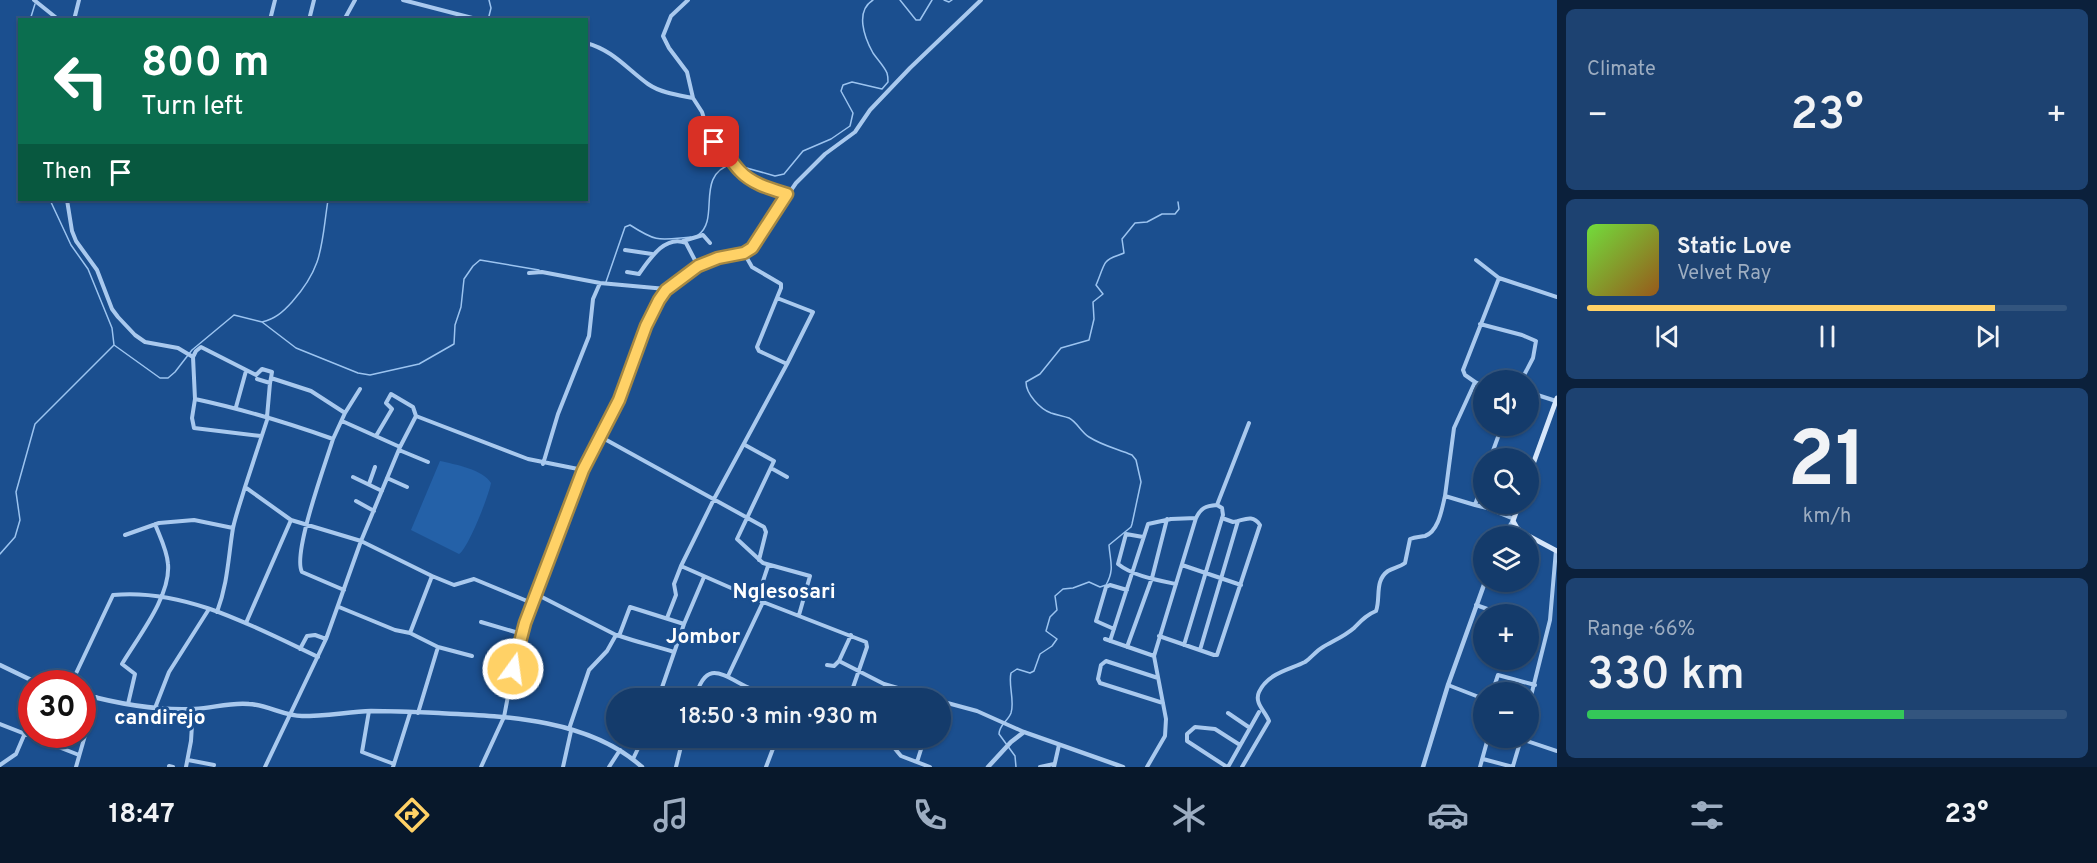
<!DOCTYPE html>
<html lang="en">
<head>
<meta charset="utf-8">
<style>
	body { margin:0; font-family:Overpass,sans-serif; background:#1d4271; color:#f1f3f6; height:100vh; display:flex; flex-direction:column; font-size:22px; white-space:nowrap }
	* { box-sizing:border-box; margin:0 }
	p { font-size:20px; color:#9dadc1 }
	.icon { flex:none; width:33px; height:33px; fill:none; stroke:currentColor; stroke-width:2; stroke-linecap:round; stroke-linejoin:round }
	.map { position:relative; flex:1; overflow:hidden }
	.side { display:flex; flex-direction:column; gap:9px; padding:9px; background:#0b203b; width:540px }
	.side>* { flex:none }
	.top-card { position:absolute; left:18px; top:18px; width:570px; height:183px; border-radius:0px; box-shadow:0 2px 4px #0004,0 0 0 2px #33557e; background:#0b6e4f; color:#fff; overflow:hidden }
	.tools { position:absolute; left:1473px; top:370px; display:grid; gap:12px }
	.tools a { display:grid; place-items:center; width:66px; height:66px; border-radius:50%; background:#143b6b; box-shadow:0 2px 4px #0004,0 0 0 2px #33557e; font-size:30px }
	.speed { position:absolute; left:18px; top:670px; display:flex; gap:12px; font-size:30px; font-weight:700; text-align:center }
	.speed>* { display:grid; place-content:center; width:78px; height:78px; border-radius:50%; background:#143b6b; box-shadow:0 2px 4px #0004,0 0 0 2px #33557e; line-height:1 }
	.speed .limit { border:9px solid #d22; background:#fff; color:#111 }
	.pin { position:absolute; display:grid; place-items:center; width:51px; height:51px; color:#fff; margin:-26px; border-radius:12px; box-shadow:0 3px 9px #0006 }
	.me { position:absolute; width:66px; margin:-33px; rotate:14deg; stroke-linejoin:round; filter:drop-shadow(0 0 4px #0008) }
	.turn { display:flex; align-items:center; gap:21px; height:126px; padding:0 24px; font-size:27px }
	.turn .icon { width:78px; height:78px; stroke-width:2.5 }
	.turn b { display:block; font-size:42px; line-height:51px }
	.then { display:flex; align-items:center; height:57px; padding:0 24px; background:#0003; gap:12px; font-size:22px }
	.big { font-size:45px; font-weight:600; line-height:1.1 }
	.side .widget { flex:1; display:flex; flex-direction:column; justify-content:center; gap:9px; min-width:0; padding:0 21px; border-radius:9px; background:#1d4271 }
	.side .dial { align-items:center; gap:0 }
	.dial b { font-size:78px; line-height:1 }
	.song { display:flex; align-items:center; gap:18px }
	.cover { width:72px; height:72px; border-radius:9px; background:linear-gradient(135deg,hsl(100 70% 55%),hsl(30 70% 35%)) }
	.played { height:6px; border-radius:3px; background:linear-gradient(90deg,#ffd166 85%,#33557e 85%) }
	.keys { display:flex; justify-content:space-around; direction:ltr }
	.heat { display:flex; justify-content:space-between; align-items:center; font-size:33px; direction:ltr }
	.charge { height:9px; border-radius:4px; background:linear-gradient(90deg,#34c759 66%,#33557e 0) }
	.trip { position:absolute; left:606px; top:688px; width:345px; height:60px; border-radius:30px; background:#143b6b; box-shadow:0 2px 4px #0004,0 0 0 2px #33557e; font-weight:600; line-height:60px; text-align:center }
	.tabs { display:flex; height:96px; justify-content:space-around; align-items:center; background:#08182b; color:#9dadc1 }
	.tabs .icon { width:42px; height:42px }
	.tabs .selected { color:#ffd166 }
	.tabs b { font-size:27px; color:#f1f3f6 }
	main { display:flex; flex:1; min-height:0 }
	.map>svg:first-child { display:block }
	.green { fill:#2461a8 }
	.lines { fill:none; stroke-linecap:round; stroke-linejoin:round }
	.stream { stroke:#9cc4f0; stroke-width:1.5 }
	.minor { stroke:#a9c9ee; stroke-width:4 }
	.tertiary { stroke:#a9c9ee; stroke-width:4.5 }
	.secondary { stroke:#d6e6fa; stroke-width:5 }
	.route-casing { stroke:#a68842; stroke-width:15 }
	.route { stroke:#ffd166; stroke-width:10 }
	.labels { text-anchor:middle; stroke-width:6; stroke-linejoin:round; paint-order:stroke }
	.quarter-label { font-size:21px; font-weight:bold; fill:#fff; stroke:#1b4f8f }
</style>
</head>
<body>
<main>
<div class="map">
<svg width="1557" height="767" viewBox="0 0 1557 767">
	<rect width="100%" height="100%" fill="#1b4f8f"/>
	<!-- green -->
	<path class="green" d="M440,461C454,464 484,470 491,483C489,495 468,549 459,554L411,530Z"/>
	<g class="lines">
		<!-- stream -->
		<path class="stream" d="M900,0L916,20H920L932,0
			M944,0L949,2L952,0
			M30,20L35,4
			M488,20L491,8L489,0
			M736,165L775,176L784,174L803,151L831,139L850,126L853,113L841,91L843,85L852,82L882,89L888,82C888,79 888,76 887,73C884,66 877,59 873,53C864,37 855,11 873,0
			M50,200L71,245L88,269L112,328L114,345
			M698,235C721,219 694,175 732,164
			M606,282L625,227L630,225C658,243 659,240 691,237
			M262,322C275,319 283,312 292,302C324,266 321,245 328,200
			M0,554L15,537L20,520L16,492L35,424L114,345L160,378H168L175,372L192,350L234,315L262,322L296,348L358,373L370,375L419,364L454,344L455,325L461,307L464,279L473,266L480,260L539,270
			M1016,767L1015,756L999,734C999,725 1008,721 1011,713C1015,701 1008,685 1011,673L1017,669L1030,673L1034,671L1040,654L1052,646L1057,639L1046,631L1050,617L1057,610L1055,596L1063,589L1073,588L1089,582L1100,587L1106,585C1115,569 1110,561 1109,545L1131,527L1132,524L1141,482L1136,460L1132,455C1118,449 1103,446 1089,437C1081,432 1077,422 1069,418C1063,416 1057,415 1051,413C1040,409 1026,394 1026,382L1040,374L1061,348L1089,340L1094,319L1093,302L1103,294L1096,285C1099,279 1103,265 1106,262C1110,257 1118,256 1124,253L1122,239L1135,223L1147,222L1162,214H1175L1179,209L1178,202"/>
		<!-- minor -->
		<path class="minor" d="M34,0L59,20
			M403,0L480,20
			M688,0L671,16L663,36L669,48L687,72L693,98L702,112L710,138L726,152L740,172L755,182L787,194
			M74,20L79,0
			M270,20L275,0
			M309,20L314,0
			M344,20L355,0
			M586,43C613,50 627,69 648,84C661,93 678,95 693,98
			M67,200L72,231L76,241L97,270L112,309L118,317L135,335L145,342L178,348L193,357L195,399C242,409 288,423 333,439L345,413L360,389
			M683,241L703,235L710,243
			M625,250L652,254
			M744,253L752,267L781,284V288L757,347L759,351L787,364L714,499L681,566L763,602L866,642L867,647L849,699
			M1476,260L1499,278L1557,297
			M627,272L639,274C649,260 665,234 686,243L698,266
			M529,273L542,272L600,283L666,289
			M777,298L813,312L787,364
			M1480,324L1522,335L1536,341L1533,358L1521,381
			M193,357L196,351L201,347L256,375L262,369L272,372L271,378
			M257,379L270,383L271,378L311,391L345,413
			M1475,382L1484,386
			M1528,392L1556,401
			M195,399L192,418L194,428L261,436
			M236,407L246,371
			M267,417L270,383
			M268,417L245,487L291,520L361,541L432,576L410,633L438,647L472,656
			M342,421L400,447
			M376,436L392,409L386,403L391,394L413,407L416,416
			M601,437L764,527L766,532L759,560
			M333,439C326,462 292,554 302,572L344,590
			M745,445L774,461L737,539L763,563L810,576L799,615
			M399,450L428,462
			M1490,459L1502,426
			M543,464L558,414L589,336L593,299L600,283
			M771,468L787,477
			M353,477L382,491
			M387,478L407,487
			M1484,479L1475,505L1487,508L1514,519
			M369,484L375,467
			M1445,496L1454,428L1475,382L1465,375L1463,370L1499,278
			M356,501L374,511
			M125,535L159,523L194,520L233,528
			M1143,537L1126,534L1118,564C1133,576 1157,580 1176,584
			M1182,565L1241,585
			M432,576L454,585L474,579L532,603
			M536,594L616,635L607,651L589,670L569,729
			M757,599L768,566
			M1476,605L1493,611
			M339,607L395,630L410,633
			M217,612C228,582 228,559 233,528C236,514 241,501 245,487
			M667,618L676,595L674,584L681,566
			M481,622L522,634
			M246,623L291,520
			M1114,629L1096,621L1106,587L1110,585L1127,590
			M617,635C636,642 655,646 674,652
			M619,636L630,607L684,624
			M1159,636L1214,655H1217L1260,525C1252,513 1243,521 1233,522L1222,518
			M1105,639L1154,656
			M1110,641L1148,524L1171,519L1196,518
			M1184,645L1223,515L1222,508L1217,505
			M1127,647L1152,578L1167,519
			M300,649L307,636L315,635L326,639
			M1200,650L1238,521
			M839,661L884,684L935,699
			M827,665L834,666L839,661L851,635
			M728,676L763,602
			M1158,678L1106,661L1101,665L1098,679L1100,683L1163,703
			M71,684L113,595C185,588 255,627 318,657
			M1448,685L1484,699
			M1492,693L1498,675L1535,685
			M658,699L684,624L704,577
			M695,699C705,660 720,673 745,686C754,690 763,694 772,699
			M940,701L977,711L1024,732
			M128,704L135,674L122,664C138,637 171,596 168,564C167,550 160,537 155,524
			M155,708L169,672L209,609
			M1528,708L1550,620L1556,550
			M369,711L362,752L394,764
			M418,713L438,647
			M1228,713L1250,728L1228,767
			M0,724L79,755
			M1250,728L1259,712
			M879,738L891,744L901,756L930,767
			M1521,739L1557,751
			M633,759L643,738
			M1483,759L1513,767
			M188,760L214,765
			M917,762L923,743
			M0,765L16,754L25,733
			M169,766L173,767
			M1513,766L1521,739
			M76,767L96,697
			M186,767L191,741L193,709
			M265,767L326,639L361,541L400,447L416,416L528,459L583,470
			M393,767L410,713
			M481,767L504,717L516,654L525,623L551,552L583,470L619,400L653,312L666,289L698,266L718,258L744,253L752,247L796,183L825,154L855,132L870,110L910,68L981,0
			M563,767L571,731
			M609,767L620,750
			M676,767L683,738
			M766,767L777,738
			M1040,767L1054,764
			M1054,767L1059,745
			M1147,767L1165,736L1166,719L1154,656L1196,518C1201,508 1205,506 1217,505L1249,423
			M1227,767L1187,741V734L1195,727L1215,729L1240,745
			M1242,767L1269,721C1265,711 1254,703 1259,692C1268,673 1289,670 1305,662C1311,658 1316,651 1323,647C1333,641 1345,636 1354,628C1361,621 1366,615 1376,611C1381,598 1374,581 1388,571C1393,568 1400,567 1405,563L1410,539C1415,537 1420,537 1425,536C1439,531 1442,508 1445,496L1475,505
			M1480,767L1488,738"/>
		<!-- tertiary -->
		<path class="tertiary" d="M1503,537L1513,521
			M0,665L29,679L46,684
			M82,694C119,704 157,711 195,709C213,708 231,702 249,704C268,705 284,716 302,716C325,716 348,712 371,711C393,711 416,712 439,713C506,716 589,719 642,767
			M988,767L1011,742L1024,732L1123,767
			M1423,767L1448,685L1485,582"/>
		<!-- secondary -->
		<path class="secondary" d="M1528,478L1557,398
			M1519,504L1513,521L1517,528L1523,533L1557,551"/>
	</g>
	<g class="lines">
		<!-- route casing -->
		<g class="route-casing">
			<path id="route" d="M513,669L525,623L583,470L619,400L646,326L659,300L666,290L698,266L718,258L744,253L752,248L787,194C771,189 752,184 740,171C730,161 727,150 714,142"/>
		</g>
		<!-- route -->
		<use href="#route" class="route"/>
	</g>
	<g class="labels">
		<!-- quarter labels -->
		<g class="quarter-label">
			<text x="784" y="598">Nglesosari</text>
			<text x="703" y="643">Jombor</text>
			<text x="160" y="724">candirejo</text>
		</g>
	</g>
</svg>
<div class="tools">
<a><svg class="icon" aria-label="sound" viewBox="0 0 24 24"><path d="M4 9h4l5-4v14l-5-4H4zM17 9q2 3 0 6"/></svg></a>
<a><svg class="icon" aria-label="search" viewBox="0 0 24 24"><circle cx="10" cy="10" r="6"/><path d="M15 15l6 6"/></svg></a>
<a><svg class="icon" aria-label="layers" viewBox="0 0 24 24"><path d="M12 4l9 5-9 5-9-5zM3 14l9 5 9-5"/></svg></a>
<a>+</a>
<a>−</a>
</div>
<div class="speed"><div class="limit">30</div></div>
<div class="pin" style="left:714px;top:142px;background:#d93025"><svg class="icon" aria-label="arrive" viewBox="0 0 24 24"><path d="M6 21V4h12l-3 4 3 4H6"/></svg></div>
<svg class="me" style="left:513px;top:669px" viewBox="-20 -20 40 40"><circle r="17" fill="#ffd166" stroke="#fff" stroke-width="3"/><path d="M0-11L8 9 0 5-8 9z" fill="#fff"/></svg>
<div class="trip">18:50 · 3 min · 930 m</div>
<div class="top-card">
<div class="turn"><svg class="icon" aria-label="left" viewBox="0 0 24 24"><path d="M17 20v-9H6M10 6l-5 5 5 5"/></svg><div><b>800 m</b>Turn left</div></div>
<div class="then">Then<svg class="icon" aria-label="arrive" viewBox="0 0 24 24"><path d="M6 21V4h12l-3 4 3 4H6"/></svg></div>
</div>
</div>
<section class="side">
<div class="widget"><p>Climate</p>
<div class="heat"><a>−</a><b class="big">23°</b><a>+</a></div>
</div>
<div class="widget">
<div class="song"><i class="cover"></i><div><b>Static Love</b><p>Velvet Ray</p></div></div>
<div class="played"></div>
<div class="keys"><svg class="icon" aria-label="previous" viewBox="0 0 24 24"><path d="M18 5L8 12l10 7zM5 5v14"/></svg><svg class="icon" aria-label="pause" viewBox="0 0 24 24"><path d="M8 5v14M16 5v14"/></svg><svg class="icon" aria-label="next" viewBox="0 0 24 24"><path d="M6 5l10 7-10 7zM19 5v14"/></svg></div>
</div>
<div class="widget dial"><b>21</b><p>km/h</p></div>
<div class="widget"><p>Range · 66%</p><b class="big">330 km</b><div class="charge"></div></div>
</section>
</main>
<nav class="tabs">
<b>18:47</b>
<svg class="icon selected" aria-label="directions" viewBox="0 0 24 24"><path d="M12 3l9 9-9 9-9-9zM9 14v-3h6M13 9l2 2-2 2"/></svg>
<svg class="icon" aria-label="music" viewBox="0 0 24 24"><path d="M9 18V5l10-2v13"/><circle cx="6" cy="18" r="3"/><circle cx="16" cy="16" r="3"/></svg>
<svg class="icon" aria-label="phone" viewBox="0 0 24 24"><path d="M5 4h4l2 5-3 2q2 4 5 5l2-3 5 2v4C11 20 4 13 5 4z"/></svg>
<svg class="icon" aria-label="climate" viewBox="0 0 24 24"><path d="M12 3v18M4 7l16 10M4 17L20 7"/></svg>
<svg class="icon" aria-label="car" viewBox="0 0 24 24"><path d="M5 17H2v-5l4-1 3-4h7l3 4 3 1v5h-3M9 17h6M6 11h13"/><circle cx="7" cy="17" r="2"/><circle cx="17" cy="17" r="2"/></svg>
<svg class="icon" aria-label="filters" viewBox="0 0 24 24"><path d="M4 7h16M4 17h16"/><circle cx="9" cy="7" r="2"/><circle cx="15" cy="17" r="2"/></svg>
<b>23°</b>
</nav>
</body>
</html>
